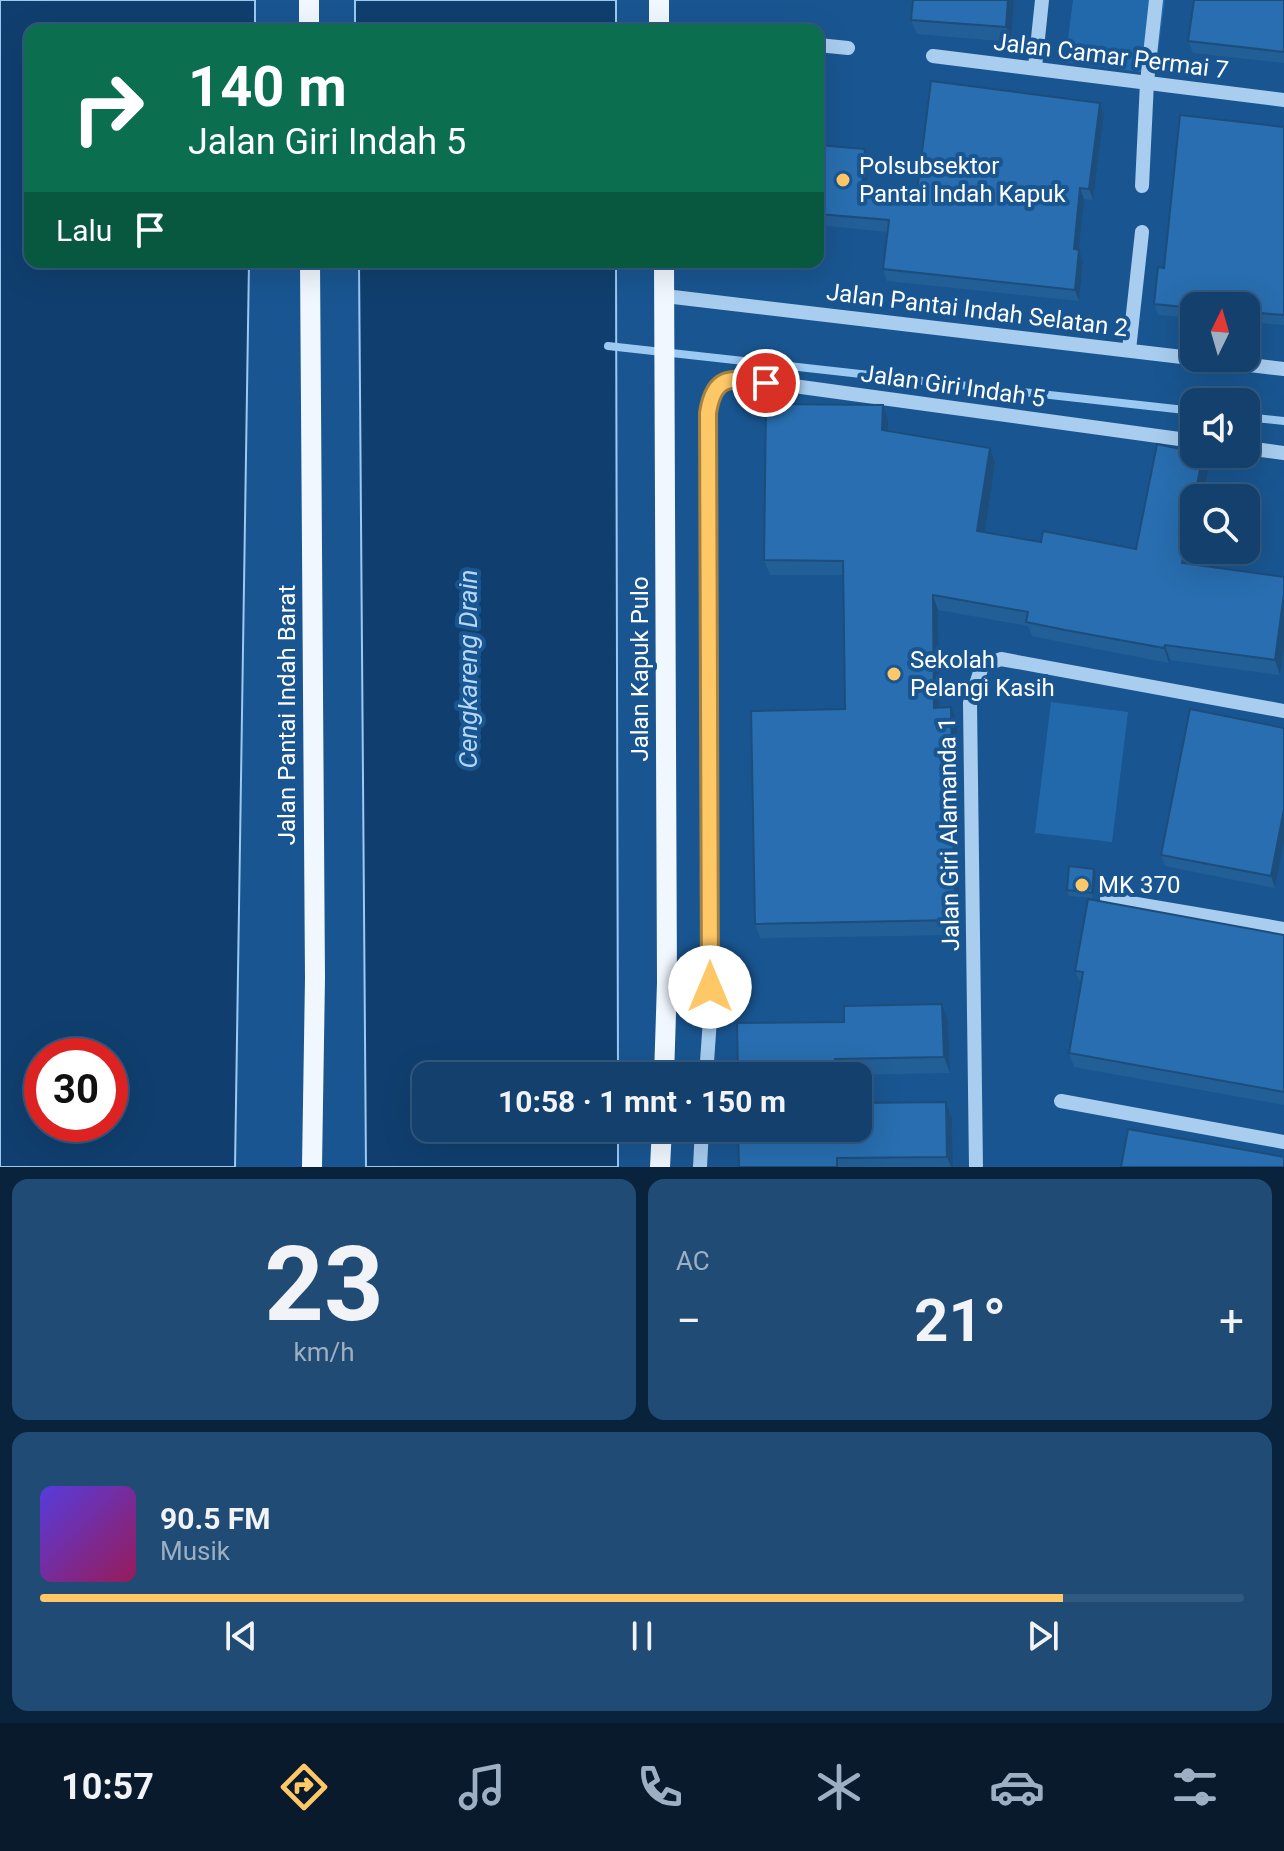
<!DOCTYPE html>
<html lang="id">
<head>
<meta charset="utf-8">
<style>
	body { margin:0; font-family:Roboto,sans-serif; background:#204b75; color:#f1f3f6; height:100vh; display:flex; flex-direction:column; font-size:30px; white-space:nowrap }
	* { box-sizing:border-box; margin:0 }
	p { font-size:26px; color:#9dafc2 }
	.icon { flex:none; width:44px; height:44px; fill:none; stroke:currentColor; stroke-width:2; stroke-linecap:round; stroke-linejoin:round }
	.map { position:relative; height:1167px; overflow:hidden }
	.details { display:flex; flex-direction:column; gap:12px; padding:12px; background:#0a233c; flex:1 }
	.details>* { flex:none }
	.hud { position:absolute; left:24px; top:24px; width:800px; height:244px; border-radius:16px; box-shadow:0 8px 32px #0002,0 0 0 2px #325980; background:#0b6e4f; color:#fff; overflow:hidden }
	.needle { width:52px; rotate:5deg }
	.fabs { position:absolute; left:1180px; top:292px; display:grid; gap:16px }
	.fabs a { display:grid; place-items:center; width:80px; height:80px; border-radius:16px; background:#13406d; box-shadow:0 8px 32px #0002,0 0 0 2px #325980; font-size:40px }
	.speed { position:absolute; left:24px; top:1038px; display:flex; gap:16px; font-size:40px; font-weight:700; text-align:center }
	.speed>* { display:grid; place-content:center; width:104px; height:104px; border-radius:50%; background:#13406d; box-shadow:0 8px 32px #0002,0 0 0 2px #325980; line-height:1 }
	.speed .limit { border:12px solid #d22; background:#fff; color:#111 }
	.pin { position:absolute; display:grid; place-items:center; width:68px; height:68px; color:#fff; margin:-34px; border:4px solid #fff; border-radius:50%; box-shadow:0 2px 8px #0007 }
	.me { position:absolute; width:88px; margin:-44px; rotate:0deg; stroke-linejoin:round; filter:drop-shadow(0 0 6px #0008) }
	.turn { display:flex; align-items:center; gap:28px; height:168px; padding:0 32px; font-size:36px }
	.turn .icon { width:104px; height:104px; stroke-width:2.5 }
	.turn b { display:block; font-size:56px; line-height:68px }
	.then { display:flex; align-items:center; height:76px; padding:0 32px; background:#0003; gap:16px; font-size:30px }
	.big { font-size:60px; font-weight:700; line-height:1.1 }
	.details .tile { flex:1; display:flex; flex-direction:column; justify-content:center; gap:12px; min-width:0; padding:0 28px; border-radius:16px; background:#204b75 }
	.details .dial { align-items:center; gap:0 }
	.dial b { font-size:104px; line-height:1 }
	.song { display:flex; align-items:center; gap:24px }
	.cover { width:96px; height:96px; border-radius:12px; background:linear-gradient(135deg,hsl(250 70% 55%),hsl(330 70% 35%)) }
	.played { height:8px; border-radius:4px; background:linear-gradient(90deg,#ffc866 85%,#325980 85%) }
	.keys { display:flex; justify-content:space-around; direction:ltr }
	.heat { display:flex; justify-content:space-between; align-items:center; font-size:44px; direction:ltr }
	.details .tiles { flex:1; display:grid; gap:12px; grid-template-columns:1fr 1fr }
	.tile:last-child { grid-column:span 2 }
	.trip { position:absolute; left:412px; top:1062px; width:460px; height:80px; border-radius:16px; background:#13406d; box-shadow:0 8px 32px #0002,0 0 0 2px #325980; font-weight:700; line-height:80px; text-align:center }
	.tabs { display:flex; height:128px; justify-content:space-around; align-items:center; background:#081a2c; color:#9dafc2 }
	.tabs .icon { width:56px; height:56px }
	.tabs .on { color:#ffc866 }
	.tabs b { font-size:36px; color:#f1f3f6 }
	.map>svg:first-child { display:block }
	.green { fill:#2269ab }
	.water { fill:#103f6f; stroke:#9bc9f2; stroke-width:2; fill-rule:evenodd }
	.lines { fill:none; stroke-linecap:round; stroke-linejoin:round }
	.stream { stroke:#9bc9f2; stroke-width:8 }
	.minor { stroke:#a8cdef; stroke-width:14 }
	.major { stroke:#f0f7ff; stroke-width:20 }
	.wall { fill:#225f97 }
	.shaded-wall { fill:#1c4d7b }
	.building { fill:#286eb0; stroke:#1c4d7b; stroke-width:2 }
	.route-casing { stroke:#a68242; stroke-width:20 }
	.route { stroke:#ffc866; stroke-width:14 }
	.poi-dot { fill:#ffc866; stroke:#195691; stroke-width:3 }
	.labels { text-anchor:middle; stroke-width:8; stroke-linejoin:round; paint-order:stroke }
	.street-label { font-size:24px; fill:#fff; stroke:#195691 }
	.poi-label { font-size:24px; fill:#fff; stroke:#195691; text-anchor:start }
	.water-label { font-size:26px; font-style:italic; fill:#b4d7f6; stroke:#195691 }
</style>
</head>
<body>
<div class="map">
<svg width="1284" height="1167" viewBox="0 0 1284 1167">
	<rect width="100%" height="100%" fill="#195691"/>
	<!-- green -->
	<path class="green" d="M1073,0H1165L1155,74L1065,62Z
		M1051,702L1128,712L1112,842L1035,833Z"/>
	<!-- water -->
	<path class="water" d="M0,0H255V30H30V262H249L235,1167H0ZM42,1056H110V1124H42Z
		M355,0H616V30H355Z
		M359,262H616L618,1076H426V1128H618V1167H366Z"/>
	<g class="lines">
		<!-- stream -->
		<path class="stream" d="M608,346L1194,411
			M1246,417L1284,421"/>
		<!-- minor -->
		<path class="minor" d="M818,45L848,48
			M933,56L1284,100
			M1035,67L1042,0
			M1142,186L1147,82L1156,0
			M665,296L1284,369
			M1129,350L1142,232
			M1246,448L1284,453
			M1107,899L1284,929
			M706,1076L710,1019L708,413C711,393 715,383 736,378L1194,441
			M1061,1101L1284,1142
			M700,1167L702,1128
			M976,1167L970,703L982,666L1001,659L1284,711"/>
		<!-- major -->
		<path class="major" d="M309,0V30
			M659,0V30
			M310,262L315,978L312,1167
			M664,1076L667,983L664,262
			M660,1167L662,1128"/>
	</g>
	<!-- wall -->
	<path class="wall" d="M1014,0L1011,42L917,34L911,20Z
		M1284,0V63L1193,53L1188,41Z
		M1100,103L1104,114L1093,200L1084,199L1079,250L1083,261L1079,301L887,281L883,269L887,232L818,225V145L869,161L867,185L917,191Z
		M1284,127V325L1246,322V306H1194V318L1158,315L1154,304L1164,268Z
		M888,420V431L995,463L985,532L1041,542L1136,549L1209,468L1190,564L1284,577V648L1280,675L1170,660L1169,663L1071,644L1032,636L1028,626L938,610L940,708L957,722L960,935L760,938L755,924L845,709L843,575H770L764,560Z
		M1284,728V842L1275,888L1165,866L1161,855Z
		M1094,869L1096,874L1093,898L1069,896L1067,890Z
		M1284,935V1105L1074,1067L1069,1053L1081,984L1075,971Z
		M948,1020L950,1073L841,1075V1076H738Z
		M946,1102L952,1118L953,1167H739Z"/>
	<!-- shaded-wall -->
	<path class="shaded-wall" d="M1008,0H1014L1011,42L1006,27Z
		M1100,103L1104,114L1093,200L1089,189Z
		M865,149L869,161L866,196L862,185Z
		M1080,188L1084,199L1079,250L1083,261L1079,301L1075,290L1074,249Z
		M883,405L888,420V445L882,430Z
		M990,448L995,463L983,546L977,531Z
		M1203,454L1209,468L1203,498H1195Z
		M1194,502V544L1187,578L1182,563Z
		M1284,594V648L1280,675L1275,660Z
		M933,595L938,610L940,722L934,708Z
		M1165,645L1170,660L1169,663L1164,648Z
		M951,707L957,722L960,935L955,920Z
		M1284,809V842L1275,888L1271,876Z
		M1094,869L1096,874L1093,898L1092,893Z
		M942,1004L948,1020L950,1073L944,1057Z
		M835,1059L841,1076H835Z
		M946,1102L952,1118L953,1167H951L947,1157Z"/>
	<!-- building -->
	<path class="building" d="M913,0H1008L1006,27L911,20Z
		M1194,0H1284V52L1188,41Z
		M931,81L1100,103L1089,189L1080,188L1074,249L1079,250L1075,290L883,269L889,220L818,214V145L865,149L862,185L917,191Z
		M1180,115L1284,127V315L1246,312V306H1194V308L1154,304L1158,267L1164,268Z
		M766,404L883,405L882,430L990,448L977,531L1041,542L1043,531L1136,549L1157,444L1194,452V454H1203L1182,563L1284,577V594L1275,660L1165,645L1164,648L1065,630L1026,622L1028,612L933,595L934,708L951,707L955,920L755,924L751,711L845,709L843,561L764,560Z
		M1190,709L1284,728V809L1271,876L1161,855Z
		M1069,866L1094,869L1092,893L1067,890Z
		M1088,899L1284,935V1092L1069,1053L1083,972L1075,971Z
		M942,1004L944,1057L835,1059V1076H738L737,1023L844,1022V1006Z
		M946,1102L947,1157L837,1158V1167H739L738,1128H858V1103Z
		M1128,1129L1284,1157V1167H1121Z"/>
	<g class="lines">
		<!-- route casing -->
		<g class="route-casing">
			<path id="route" d="M710,987L708,413C714,373 732,378 766,383"/>
		</g>
		<!-- route -->
		<use href="#route" class="route"/>
	</g>
	<!-- markers -->
	<g class="poi-dot">
		<circle cx="843" cy="180" r="8"/>
		<circle cx="894" cy="674" r="8"/>
		<circle cx="1082" cy="885" r="8"/>
	</g>
	<g class="labels">
		<!-- street labels -->
		<g class="street-label">
			<text transform="translate(1111 56) rotate(7)" y="8">Jalan Camar Permai 7</text>
			<text transform="translate(977 310) rotate(7)" y="8">Jalan Pantai Indah Selatan 2</text>
			<text transform="translate(953 386) rotate(8)" y="8">Jalan Giri Indah 5</text>
			<text transform="translate(640 669) rotate(-90)" y="8">Jalan Kapuk Pulo</text>
			<text transform="translate(287 715) rotate(-90)" y="8">Jalan Pantai Indah Barat</text>
			<text transform="translate(949 834) rotate(-91)" y="8">Jalan Giri Alamanda 1</text>
		</g>
		<!-- poi labels -->
		<g class="poi-label">
			<text x="859" y="174">Polsubsektor<tspan x="859" dy="28">Pantai Indah Kapuk</tspan></text>
			<text x="910" y="668">Sekolah<tspan x="910" dy="28">Pelangi Kasih</tspan></text>
			<text x="1098" y="893">MK 370</text>
		</g>
		<!-- water labels -->
		<g class="water-label">
			<text transform="translate(468 669) rotate(-90)" y="9">Cengkareng Drain</text>
		</g>
	</g>
</svg>
<div class="fabs">
<a><svg class="needle" viewBox="-14 -14 28 28"><path d="M0-13l5 13h-10z" fill="#e53935"/><path d="M0 13l5-13h-10z" fill="#9dafc2"/></svg></a>
<a><svg class="icon" aria-label="sound" viewBox="0 0 24 24"><path d="M4 9h4l5-4v14l-5-4H4zM17 9q2 3 0 6"/></svg></a>
<a><svg class="icon" aria-label="search" viewBox="0 0 24 24"><circle cx="10" cy="10" r="6"/><path d="M15 15l6 6"/></svg></a>
</div>
<div class="speed"><div class="limit">30</div></div>
<div class="pin" style="left:766px;top:383px;background:#d93025"><svg class="icon" aria-label="arrive" viewBox="0 0 24 24"><path d="M6 21V4h12l-3 4 3 4H6"/></svg></div>
<svg class="me" style="left:710px;top:987px" viewBox="-20 -20 40 40"><circle r="19" fill="#fff"/><path d="M0-13L10 11 0 6-10 11z" fill="#ffc866"/></svg>
<div class="trip">10:58 · 1 mnt · 150 m</div>
<div class="hud">
<div class="turn"><svg class="icon" aria-label="right" viewBox="0 0 24 24"><path d="M7 20v-9h11M14 6l5 5-5 5"/></svg><div><b>140 m</b>Jalan Giri Indah 5</div></div>
<div class="then">Lalu<svg class="icon" aria-label="arrive" viewBox="0 0 24 24"><path d="M6 21V4h12l-3 4 3 4H6"/></svg></div>
</div>
</div>
<section class="details">
<div class="tiles">
<div class="tile dial"><b>23</b><p>km/h</p></div>
<div class="tile"><p>AC</p>
<div class="heat"><a>−</a><b class="big">21°</b><a>+</a></div>
</div>
<div class="tile">
<div class="song"><i class="cover"></i><div><b>90.5 FM</b><p>Musik</p></div></div>
<div class="played"></div>
<div class="keys"><svg class="icon" aria-label="previous" viewBox="0 0 24 24"><path d="M18 5L8 12l10 7zM5 5v14"/></svg><svg class="icon" aria-label="pause" viewBox="0 0 24 24"><path d="M8 5v14M16 5v14"/></svg><svg class="icon" aria-label="next" viewBox="0 0 24 24"><path d="M6 5l10 7-10 7zM19 5v14"/></svg></div>
</div>
</div>
</section>
<nav class="tabs">
<b>10:57</b>
<svg class="icon on" aria-label="directions" viewBox="0 0 24 24"><path d="M12 3l9 9-9 9-9-9zM9 14v-3h6M13 9l2 2-2 2"/></svg>
<svg class="icon" aria-label="music" viewBox="0 0 24 24"><path d="M9 18V5l10-2v13"/><circle cx="6" cy="18" r="3"/><circle cx="16" cy="16" r="3"/></svg>
<svg class="icon" aria-label="phone" viewBox="0 0 24 24"><path d="M5 4h4l2 5-3 2q2 4 5 5l2-3 5 2v4C11 20 4 13 5 4z"/></svg>
<svg class="icon" aria-label="climate" viewBox="0 0 24 24"><path d="M12 3v18M4 7l16 10M4 17L20 7"/></svg>
<svg class="icon" aria-label="car" viewBox="0 0 24 24"><path d="M5 17H2v-5l4-1 3-4h7l3 4 3 1v5h-3M9 17h6M6 11h13"/><circle cx="7" cy="17" r="2"/><circle cx="17" cy="17" r="2"/></svg>
<svg class="icon" aria-label="filters" viewBox="0 0 24 24"><path d="M4 7h16M4 17h16"/><circle cx="9" cy="7" r="2"/><circle cx="15" cy="17" r="2"/></svg>
</nav>
</body>
</html>
